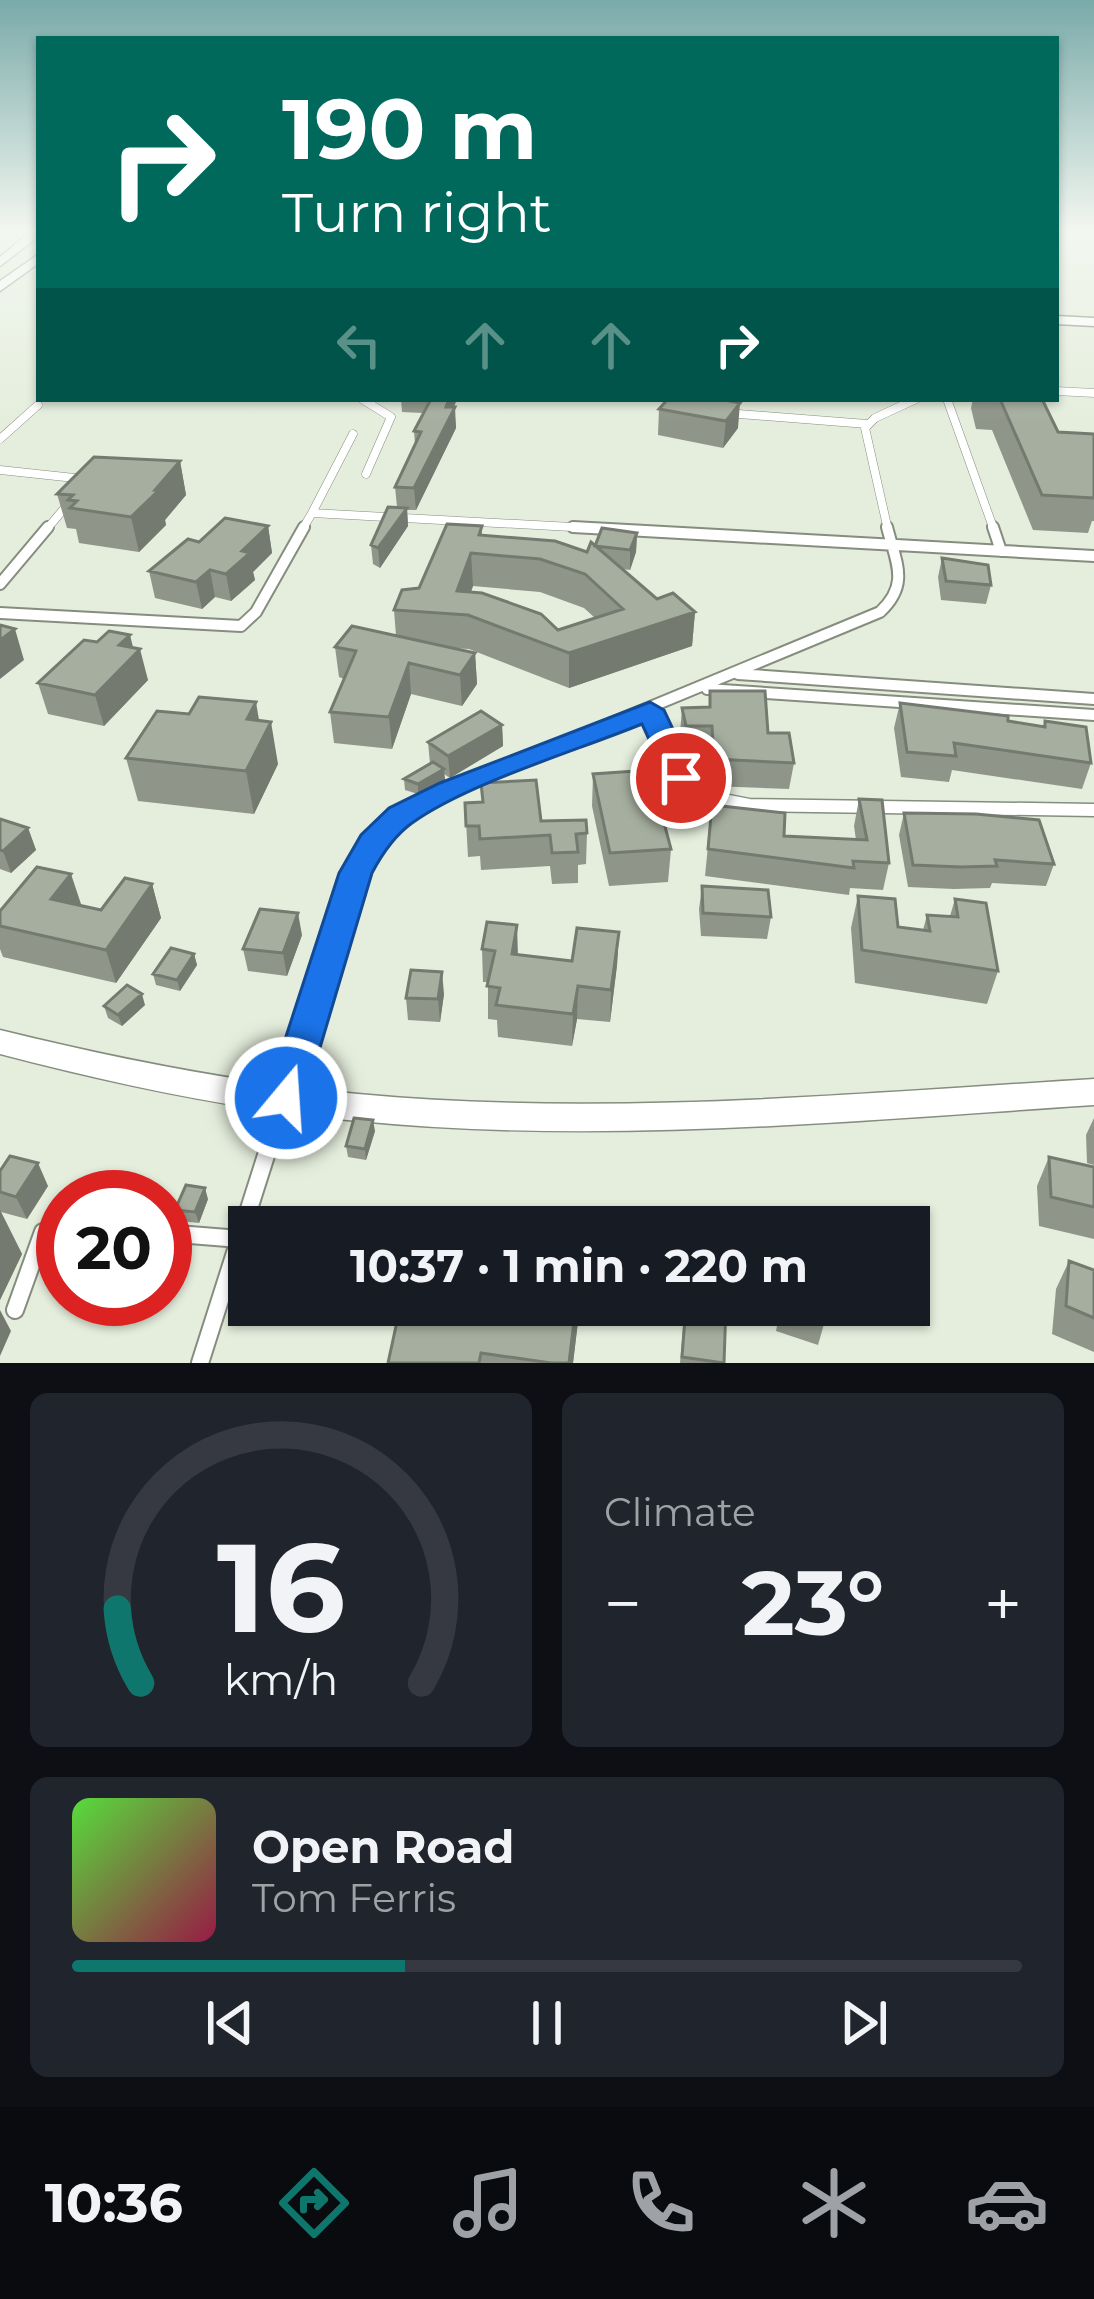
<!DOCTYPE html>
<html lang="en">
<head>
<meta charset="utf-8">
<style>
	body { margin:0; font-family:Montserrat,sans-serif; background:#20242c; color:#f1f3f6; height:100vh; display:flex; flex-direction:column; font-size:45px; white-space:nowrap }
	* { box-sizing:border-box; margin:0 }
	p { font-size:39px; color:#9ea1a6 }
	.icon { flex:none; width:66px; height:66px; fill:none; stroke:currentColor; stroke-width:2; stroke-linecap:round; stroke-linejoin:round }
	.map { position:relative; height:1363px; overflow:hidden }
	.details { display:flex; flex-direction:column; gap:30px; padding:30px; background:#0d0f14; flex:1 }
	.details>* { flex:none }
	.guide { position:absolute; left:36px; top:36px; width:1023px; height:366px; border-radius:0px; box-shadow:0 3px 9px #0004; background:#00695c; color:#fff; overflow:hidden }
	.speed { position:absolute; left:36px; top:1170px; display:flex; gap:24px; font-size:60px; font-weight:700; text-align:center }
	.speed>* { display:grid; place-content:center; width:156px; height:156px; border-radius:50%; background:#171b24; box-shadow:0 3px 9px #0004; line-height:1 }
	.speed .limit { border:18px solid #d22; background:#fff; color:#111 }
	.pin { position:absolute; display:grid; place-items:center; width:102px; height:102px; color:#fff; margin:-51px; border:6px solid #fff; border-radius:50%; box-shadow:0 3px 12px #0007 }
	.me { position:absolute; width:132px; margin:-66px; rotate:18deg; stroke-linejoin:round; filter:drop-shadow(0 0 9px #0008) }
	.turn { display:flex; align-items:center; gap:42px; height:252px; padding:0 48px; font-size:54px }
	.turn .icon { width:156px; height:156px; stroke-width:2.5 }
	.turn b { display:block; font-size:84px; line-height:102px }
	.lanes { display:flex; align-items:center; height:114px; padding:0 48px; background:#0003; justify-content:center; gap:60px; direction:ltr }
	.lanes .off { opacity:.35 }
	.big { font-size:90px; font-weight:700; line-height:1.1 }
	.details .tile { flex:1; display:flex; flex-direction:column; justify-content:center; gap:18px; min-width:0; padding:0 42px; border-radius:18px; background:#20242c }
	.details .dial { align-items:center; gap:0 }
	.dial svg { height:312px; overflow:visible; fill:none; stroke:#363941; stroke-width:7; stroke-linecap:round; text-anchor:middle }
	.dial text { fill:#f1f3f6; stroke:none }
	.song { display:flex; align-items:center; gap:36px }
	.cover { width:144px; height:144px; border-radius:18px; background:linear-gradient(135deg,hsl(110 70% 55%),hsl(340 70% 35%)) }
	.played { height:12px; border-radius:6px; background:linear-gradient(90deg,#0f766e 35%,#363941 35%) }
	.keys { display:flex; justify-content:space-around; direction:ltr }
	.heat { display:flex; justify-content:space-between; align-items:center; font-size:66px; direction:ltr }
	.details .tiles { flex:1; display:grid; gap:30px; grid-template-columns:1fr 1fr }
	.tile:last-child { grid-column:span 2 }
	.trip { position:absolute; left:228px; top:1206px; width:702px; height:120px; border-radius:0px; background:#171b24; box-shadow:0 3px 9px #0004; font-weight:700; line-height:120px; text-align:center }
	.tabs { display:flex; height:192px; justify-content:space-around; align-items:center; background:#090b0e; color:#9ea1a6 }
	.tabs .icon { width:84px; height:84px }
	.tabs .current { color:#0f766e }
	.tabs b { font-size:54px; color:#f1f3f6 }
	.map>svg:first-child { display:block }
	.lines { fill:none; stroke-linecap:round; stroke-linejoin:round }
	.service-far3-casing { stroke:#858d7e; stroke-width:9 }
	.service-far2-casing { stroke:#858d7e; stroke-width:14 }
	.service-far1-casing { stroke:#858d7e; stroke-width:15 }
	.service-casing { stroke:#858d7e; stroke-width:20 }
	.minor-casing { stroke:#858d7e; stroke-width:3 }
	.tertiary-casing { stroke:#858d7e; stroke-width:3 }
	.service-far3 { stroke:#fff; stroke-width:8 }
	.service-far2 { stroke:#fff; stroke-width:10 }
	.service-far1 { stroke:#fff; stroke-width:12 }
	.service { stroke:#fff; stroke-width:16 }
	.minor { fill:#fff; fill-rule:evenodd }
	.tertiary { fill:#fff; fill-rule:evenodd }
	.wall { fill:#8f9689; fill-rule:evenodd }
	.shaded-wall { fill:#747a6f }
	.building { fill:#a6af9f; stroke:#747a6f; stroke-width:3; fill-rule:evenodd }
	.route { fill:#1a73e8; stroke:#114b97; stroke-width:3 }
</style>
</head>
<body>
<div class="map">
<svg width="1094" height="1363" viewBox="0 0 1094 1363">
	<rect width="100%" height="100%" fill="#e5eedd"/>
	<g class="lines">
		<!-- service-far3 casing -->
		<g class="service-far3-casing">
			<path id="service-far3" d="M1056,391L1094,393
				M362,399L391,417L366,474
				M947,399L994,530
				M727,413L867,424
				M0,439L38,405
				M0,470L84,479
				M312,513L353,434
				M46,530L68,504
				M302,530L312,513L627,530
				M888,530L865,428L875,418L916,399"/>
		</g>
		<!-- service-far2 casing -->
		<g class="service-far2-casing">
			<path id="service-far2" d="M573,527L1094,556
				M993,527L1001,551
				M0,584L48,527
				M0,613L241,626L256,612L304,527
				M738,674L1094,699
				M707,689L1094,715
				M650,710L666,744
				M561,744L880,612C910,584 896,563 887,527"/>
		</g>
		<!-- service-far1 casing -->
		<g class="service-far1-casing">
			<path id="service-far1" d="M664,741L688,793L749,805L1094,810
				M310,1017C325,969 335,912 359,868C398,795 497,771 568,741"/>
		</g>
		<!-- service casing -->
		<g class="service-casing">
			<path id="service" d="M165,1233L240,1239
				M15,1310L43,1232L63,1225
				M200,1363L311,1014"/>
		</g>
		<!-- minor casing -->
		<g class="minor-casing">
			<path id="minor" d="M34,229H39V236L0,266V257Z
				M39,254V263L0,291V281Z
				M0,1030C118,1059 237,1083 358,1094C602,1117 850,1094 1094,1079V1105C850,1121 602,1145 358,1121C236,1110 118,1085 0,1054Z"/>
		</g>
		<!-- tertiary casing -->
		<g class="tertiary-casing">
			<path id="tertiary" d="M1056,316L1094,318V326L1056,324Z"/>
		</g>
		<!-- service-far3 -->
		<use href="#service-far3" class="service-far3"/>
		<!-- service-far2 -->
		<use href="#service-far2" class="service-far2"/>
		<!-- service-far1 -->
		<use href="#service-far1" class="service-far1"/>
		<!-- service -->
		<use href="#service" class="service"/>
		<!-- minor -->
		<use href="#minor" class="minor"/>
		<!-- tertiary -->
		<use href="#tertiary" class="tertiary"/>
	</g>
	<!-- wall -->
	<path class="wall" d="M401,399H457L454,407L456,428L416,510H407L408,526L380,568L373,564L371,545L397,507L395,487L415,445L414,431L423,413L402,412Z
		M720,399L738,428L723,448L658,435L659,409Z
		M973,399H1042L1058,432L1094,434V521H1092L1088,533L1033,530L992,430L976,429L971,408Z
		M180,461L186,495L165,520L166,525L139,552L79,543L76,529L67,528L57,494Z
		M268,526L272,553L253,572L255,580L231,601L215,597L202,609L155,598L149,571L199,542Z
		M482,526V535L587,552L595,545L637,533L636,552L630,570L622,569L657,599L695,612L692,646L569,688L469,649L453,648L475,653L477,684L462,706L411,694L392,749L334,743L330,712L344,679L339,677L335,647L396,636L394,610L419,588ZM473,586L540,592L584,608L595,618L558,630L471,592Z
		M942,558L991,585L986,604L941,600L938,577Z
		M133,648L148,680L104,726L48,714L38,683Z
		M710,691L768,733L794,763L789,789L711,786L709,752L684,753L680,734L682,708L709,707Z
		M900,703L1043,726L1045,721L1091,763L1082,789L952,770L949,782L901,777L894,728Z
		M259,721L278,764L254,814L138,801L126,758Z
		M502,725L503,746L450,778L444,774L445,780L418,794L405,790L404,779L430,764L428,742Z
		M593,774L671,849L668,882L609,886L592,806Z
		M859,799L889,863L883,890L850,888L849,895L705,876L712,805L784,836L856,840L854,826Z
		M465,803L587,833L586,864L578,865V883L552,884L550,866L481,870L480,856L468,857Z
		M904,813L1054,864L1046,886L992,883L990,888L954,889L908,887L899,835Z
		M0,819L28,828L36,850L11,873L0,869Z
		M152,884L161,918L116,983L3,957L0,949V911L81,905L101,910Z
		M702,886L771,917L767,939L701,936L699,909Z
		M858,896L898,927L923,930L927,915L950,916L955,899L998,971L987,1004L855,983L851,928Z
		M619,932L617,965L610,1022L577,1019L572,1046L498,1037L497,1020L488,1019V982H483L482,949L572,961Z
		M302,935L287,976L248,971L243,949Z
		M194,954L197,965L180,991L156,985L153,974Z
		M444,994L440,1022L408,1020L406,998Z
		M145,1005L122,1026L108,1018L104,1006Z
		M1094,1118V1165L1087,1163L1086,1135Z
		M375,1131L366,1160L348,1157L346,1146Z
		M1049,1157L1094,1167V1239L1039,1226L1037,1186Z
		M0,1171L48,1186L27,1219L1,1212L22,1254L0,1300Z
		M208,1199L199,1223L179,1221L175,1210Z
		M1069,1261L1094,1270V1352L1052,1334L1056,1289Z
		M422,1305H580L573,1363H388L419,1320Z
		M685,1305L724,1363H680Z
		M781,1305L824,1324L818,1345L776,1331Z"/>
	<!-- shaded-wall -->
	<path class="shaded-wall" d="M449,399H457L452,411L455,407L456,428L416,510L414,488Z
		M740,403L738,428L723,448L726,421Z
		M180,461L186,495L165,520L166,525L139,552L131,517Z
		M407,508L408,526L380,568L378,548Z
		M268,526L272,553L253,572L255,580L231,601L226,574L242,551Z
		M637,533L636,552L630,570V550Z
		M471,553L473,586L462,615L457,591Z
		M210,570L215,597L202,609L196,582Z
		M695,612L692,646L569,688V653Z
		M15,629L24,660L0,679V640Z
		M130,635L135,655L140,649L148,680L104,726L95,695L119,645Z
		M475,653L477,684L462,706L460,675Z
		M409,663L411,694L392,749L389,717Z
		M256,702L262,738L271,722L278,764L254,814L246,771L247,719Z
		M502,725L503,746L450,778L448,756Z
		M444,769L445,780L418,794V784Z
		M28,828L36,850L11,873L3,851Z
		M71,874L82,907L51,899Z
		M152,884L161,918L116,983L106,950Z
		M298,913L302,935L287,976L283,953Z
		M517,925L518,957L512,954Z
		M619,932L617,965L610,1022L611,990Z
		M194,954L197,965L180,991L177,980Z
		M442,972L444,994L440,1022L438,999Z
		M578,986L577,1019L572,1046L573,1014Z
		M142,994L145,1005L122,1026L118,1015Z
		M373,1120L375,1131L366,1160L365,1149Z
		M38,1163L48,1186L27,1219L16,1197Z
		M205,1188L208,1199L199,1223L195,1212Z
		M0,1210L22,1254L0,1300Z
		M576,1305H580L573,1363H569Z
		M0,1310L11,1331L0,1356Z"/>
	<!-- building -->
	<path class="building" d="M431,399H449L446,407H455L414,488L395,487L421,432L414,431Z
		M668,399H720L740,403L726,421L659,409Z
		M1000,399H1042L1058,432L1094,434V498L1042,495Z
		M94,457L180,461L155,490H159L131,517L70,508L77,501L68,500L73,495L57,494Z
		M388,507L407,508L378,548L371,545Z
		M225,518L268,526L242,551L250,553L226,574L210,570L196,582L149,571L188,539L199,542Z
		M447,524L482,526L479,535L555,541L587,552L591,542L657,599L673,593L695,612L569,653L468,615L394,610L402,590L419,588ZM471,553L540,559L585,574L623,609L558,630L541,614L482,593L457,591Z
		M602,528L637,533L630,550L595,546Z
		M942,558L988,565L991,585L946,581Z
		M0,625L15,629L0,640Z
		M352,626L475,653L460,675L409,663L389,717L330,712L356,651L335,647Z
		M109,631L130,635L119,645L140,649L95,695L38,683L84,640L97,642Z
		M710,691H765L768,733H789L794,763L714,759L712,726H686L682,708L710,707Z
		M199,697L256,702L247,719L271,722L246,771L126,758L157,711L189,714Z
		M900,703L1008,716V721L1045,727V721L1086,727L1091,763L954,743L956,756L907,752Z
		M481,711L502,725L448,756L428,742Z
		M433,762L444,769L418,784L404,779Z
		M650,770L671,849L610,853L593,774Z
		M536,780L541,821L586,820L587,833L576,834L578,852L552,853L550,835L480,839L479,826H466L465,803L483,802L481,783Z
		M859,799L882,800L889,863L853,861L854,868L708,849L712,805L785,813L784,836L867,840Z
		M904,813L976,814L1039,820L1054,864L995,860L997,866L961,867L913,865Z
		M0,819L28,828L3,851L0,850Z
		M37,867L71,874L51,899L101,910L125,878L152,884L106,950L0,926V911Z
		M702,886L768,890L771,917L703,913Z
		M858,896L895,899L898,927L930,931L927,915L958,917L955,899L986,903L998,971L862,950Z
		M260,909L298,913L283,953L243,949Z
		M487,922L517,925L512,954L572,961L577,928L619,932L611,990L578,986L573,1014L496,1005L500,988L487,986L495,951L482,949Z
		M171,948L194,954L177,980L153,974Z
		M411,970L442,972L438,999L406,998Z
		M127,985L142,994L118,1015L104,1006Z
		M354,1118L373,1120L365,1149L346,1146Z
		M10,1156L38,1163L16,1197L0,1192V1171Z
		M1049,1157L1094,1167V1207L1051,1197Z
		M186,1185L205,1188L195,1212L175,1210Z
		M1069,1261L1094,1270V1318L1066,1306Z
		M422,1305H576L569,1363H551L481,1353L479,1363H388L398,1317L419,1320Z
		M686,1305H726L724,1363L682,1357Z
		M782,1305H827L824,1324L781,1310Z"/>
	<!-- sky -->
	<linearGradient id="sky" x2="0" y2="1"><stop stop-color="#79aaa9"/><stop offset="0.55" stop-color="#f3f7f0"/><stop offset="1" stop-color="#f3f7f0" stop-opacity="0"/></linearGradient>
	<rect width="1094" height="420" fill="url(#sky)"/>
	<!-- route -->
	<path class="route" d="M650,702L664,710L696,778L692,785H670L642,724C576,751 468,783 412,823C394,836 382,854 372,873L305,1098L300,1110L286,1115L272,1110L266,1098L339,873L361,835L389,808L440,783Z"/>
</svg>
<div class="speed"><div class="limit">20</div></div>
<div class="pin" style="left:681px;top:778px;background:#d93025"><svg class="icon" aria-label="arrive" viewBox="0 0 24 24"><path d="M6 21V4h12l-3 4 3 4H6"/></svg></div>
<svg class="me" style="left:286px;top:1098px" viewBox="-20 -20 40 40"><circle r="17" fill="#1a73e8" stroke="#fff" stroke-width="3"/><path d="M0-11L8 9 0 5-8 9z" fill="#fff"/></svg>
<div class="trip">10:37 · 1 min · 220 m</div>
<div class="guide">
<div class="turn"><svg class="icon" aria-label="right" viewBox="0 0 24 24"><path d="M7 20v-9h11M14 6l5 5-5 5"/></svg><div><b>190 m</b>Turn right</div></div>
<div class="lanes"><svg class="icon off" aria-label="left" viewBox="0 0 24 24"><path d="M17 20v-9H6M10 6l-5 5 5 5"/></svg><svg class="icon off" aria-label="ahead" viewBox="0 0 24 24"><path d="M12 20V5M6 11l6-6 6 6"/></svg><svg class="icon off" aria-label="ahead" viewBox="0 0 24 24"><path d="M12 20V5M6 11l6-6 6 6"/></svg><svg class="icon" aria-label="right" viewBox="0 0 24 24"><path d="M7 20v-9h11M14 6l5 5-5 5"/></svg></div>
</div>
</div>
<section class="details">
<div class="tiles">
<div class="tile dial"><svg viewBox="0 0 100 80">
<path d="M14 69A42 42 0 1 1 86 69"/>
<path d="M14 69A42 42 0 0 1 8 50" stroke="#0f766e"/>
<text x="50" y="56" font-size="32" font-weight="700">16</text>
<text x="50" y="72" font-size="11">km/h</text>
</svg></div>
<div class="tile"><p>Climate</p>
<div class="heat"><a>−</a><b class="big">23°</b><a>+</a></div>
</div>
<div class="tile">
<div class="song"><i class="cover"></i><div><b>Open Road</b><p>Tom Ferris</p></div></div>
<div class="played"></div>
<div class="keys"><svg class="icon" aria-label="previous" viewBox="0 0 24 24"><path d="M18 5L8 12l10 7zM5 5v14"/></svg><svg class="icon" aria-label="pause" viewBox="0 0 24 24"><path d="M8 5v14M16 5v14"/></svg><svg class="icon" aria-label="next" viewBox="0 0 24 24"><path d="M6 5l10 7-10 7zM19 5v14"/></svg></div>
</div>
</div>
</section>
<nav class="tabs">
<b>10:36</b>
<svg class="icon current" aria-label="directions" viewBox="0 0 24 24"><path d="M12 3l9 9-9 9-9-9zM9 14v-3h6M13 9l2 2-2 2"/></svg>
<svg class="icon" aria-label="music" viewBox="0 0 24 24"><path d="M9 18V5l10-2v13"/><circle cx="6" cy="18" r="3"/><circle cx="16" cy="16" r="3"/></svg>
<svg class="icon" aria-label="phone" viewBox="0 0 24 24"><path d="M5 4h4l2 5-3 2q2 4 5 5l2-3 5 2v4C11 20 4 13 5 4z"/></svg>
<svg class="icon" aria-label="climate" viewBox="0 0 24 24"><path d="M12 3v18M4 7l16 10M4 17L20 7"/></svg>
<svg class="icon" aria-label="car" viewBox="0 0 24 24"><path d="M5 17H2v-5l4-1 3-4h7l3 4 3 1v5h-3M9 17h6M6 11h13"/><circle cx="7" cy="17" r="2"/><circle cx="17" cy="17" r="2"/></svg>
</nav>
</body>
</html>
